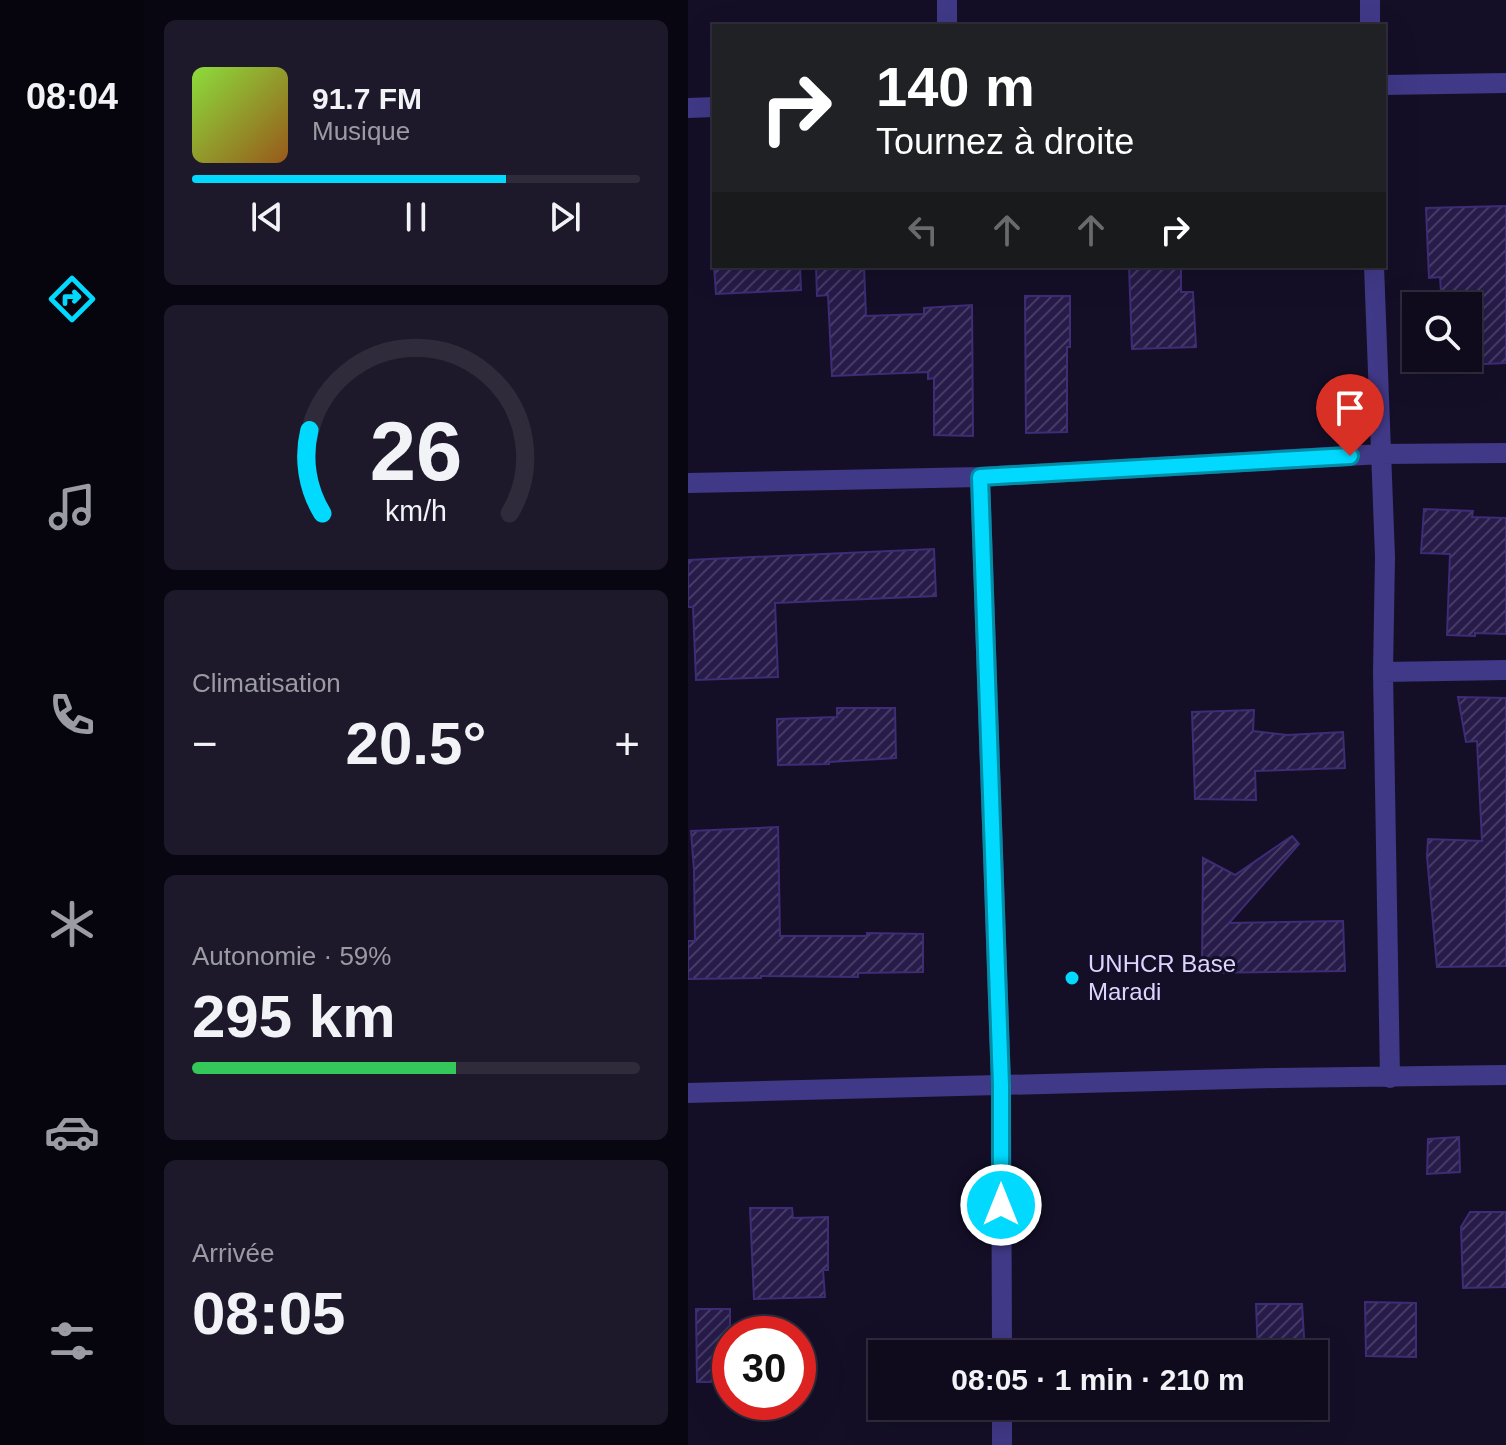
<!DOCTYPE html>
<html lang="fr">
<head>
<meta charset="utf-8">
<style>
	body { margin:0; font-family:Helvetica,sans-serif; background:#1d192a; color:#f1f3f6; height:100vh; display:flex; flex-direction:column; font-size:30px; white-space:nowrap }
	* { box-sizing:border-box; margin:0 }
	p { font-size:26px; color:#9b9ba4 }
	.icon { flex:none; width:44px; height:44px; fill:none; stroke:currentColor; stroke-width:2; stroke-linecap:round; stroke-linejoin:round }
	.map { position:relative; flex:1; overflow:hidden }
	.side { display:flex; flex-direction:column; gap:20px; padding:20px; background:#080610; width:544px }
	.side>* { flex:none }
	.banner { position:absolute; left:24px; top:24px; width:674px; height:244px; border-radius:0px; box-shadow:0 8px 32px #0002,0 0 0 2px #2f2b3b; background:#202124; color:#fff; overflow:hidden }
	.fabs { position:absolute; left:714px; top:292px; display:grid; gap:16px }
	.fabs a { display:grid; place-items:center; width:80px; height:80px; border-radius:0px; background:#0f0b1d; box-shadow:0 8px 32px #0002,0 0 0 2px #2f2b3b; font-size:40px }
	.speed { position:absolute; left:24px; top:1316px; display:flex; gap:16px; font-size:40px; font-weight:700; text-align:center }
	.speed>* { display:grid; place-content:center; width:104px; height:104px; border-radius:50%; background:#0f0b1d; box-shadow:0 8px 32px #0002,0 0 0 2px #2f2b3b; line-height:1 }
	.speed .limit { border:12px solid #d22; background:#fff; color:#111 }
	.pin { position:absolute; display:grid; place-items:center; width:68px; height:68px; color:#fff; margin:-82px -34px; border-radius:50% 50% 50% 0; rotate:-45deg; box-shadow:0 0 8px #0007 }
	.pin .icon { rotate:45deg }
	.me { position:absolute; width:88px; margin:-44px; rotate:0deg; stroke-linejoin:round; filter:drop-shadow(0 0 6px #0008) }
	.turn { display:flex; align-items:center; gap:28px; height:168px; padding:0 32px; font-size:36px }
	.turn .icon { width:104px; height:104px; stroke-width:2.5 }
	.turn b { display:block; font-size:56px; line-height:68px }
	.lanes { display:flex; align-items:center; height:76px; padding:0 32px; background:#0003; justify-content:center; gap:40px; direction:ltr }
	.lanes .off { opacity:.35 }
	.big { font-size:60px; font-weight:800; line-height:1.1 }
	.side .card { flex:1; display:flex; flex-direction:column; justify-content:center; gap:12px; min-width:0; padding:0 28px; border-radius:12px; background:#1d192a }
	.side .dial { align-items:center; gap:0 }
	.dial svg { height:208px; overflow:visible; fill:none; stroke:#2f2b3b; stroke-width:7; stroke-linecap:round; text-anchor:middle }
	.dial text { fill:#f1f3f6; stroke:none }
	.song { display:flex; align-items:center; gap:24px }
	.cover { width:96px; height:96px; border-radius:12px; background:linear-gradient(135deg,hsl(90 70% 55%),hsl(30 70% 35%)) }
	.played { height:8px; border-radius:4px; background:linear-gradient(90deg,#01d9ff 70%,#2f2b3b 70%) }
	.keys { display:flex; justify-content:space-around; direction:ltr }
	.heat { display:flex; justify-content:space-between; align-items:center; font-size:44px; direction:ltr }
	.charge { height:12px; border-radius:6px; background:linear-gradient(90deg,#34c759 59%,#2f2b3b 0) }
	.trip { position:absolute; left:180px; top:1340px; width:460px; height:80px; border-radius:0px; background:#0f0b1d; box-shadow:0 8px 32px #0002,0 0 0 2px #2f2b3b; font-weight:800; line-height:80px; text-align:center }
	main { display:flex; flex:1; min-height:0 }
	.tab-bar { display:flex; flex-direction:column; width:144px; justify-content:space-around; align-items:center; background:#06040c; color:#9b9ba4 }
	.tab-bar .icon { width:56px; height:56px }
	.tab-bar .active { color:#01d9ff }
	.tab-bar b { font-size:36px; color:#f1f3f6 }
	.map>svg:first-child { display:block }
	.building { fill:url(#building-hatch); stroke:#3e2c75; stroke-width:2 }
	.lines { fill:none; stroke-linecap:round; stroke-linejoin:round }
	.minor { stroke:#403987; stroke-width:20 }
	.route-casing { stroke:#018da6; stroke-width:20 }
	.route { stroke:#01d9ff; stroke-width:14 }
	.poi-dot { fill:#01d9ff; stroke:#140f27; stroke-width:3 }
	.labels { text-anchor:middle; stroke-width:6; stroke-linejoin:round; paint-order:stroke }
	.poi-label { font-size:24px; fill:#dcd5ff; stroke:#140f27; text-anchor:start }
</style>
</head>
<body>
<main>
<nav class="tab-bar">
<b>08:04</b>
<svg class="icon active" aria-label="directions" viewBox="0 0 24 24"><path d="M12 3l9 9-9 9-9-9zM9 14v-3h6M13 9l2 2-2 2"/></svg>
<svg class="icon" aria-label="music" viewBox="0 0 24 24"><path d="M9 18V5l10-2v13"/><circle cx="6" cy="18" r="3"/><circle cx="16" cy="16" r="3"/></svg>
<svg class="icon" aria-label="phone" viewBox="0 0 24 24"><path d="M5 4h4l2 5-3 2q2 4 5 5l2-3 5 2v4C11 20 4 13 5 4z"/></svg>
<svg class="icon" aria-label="climate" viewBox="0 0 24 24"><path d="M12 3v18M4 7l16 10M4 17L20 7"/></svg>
<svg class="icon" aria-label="car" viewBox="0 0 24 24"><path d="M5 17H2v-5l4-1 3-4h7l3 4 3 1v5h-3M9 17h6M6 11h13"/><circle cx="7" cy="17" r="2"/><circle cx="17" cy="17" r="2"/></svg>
<svg class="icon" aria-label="filters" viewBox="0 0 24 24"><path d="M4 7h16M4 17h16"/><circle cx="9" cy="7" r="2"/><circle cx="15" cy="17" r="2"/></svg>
</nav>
<section class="side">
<div class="card">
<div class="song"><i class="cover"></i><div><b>91.7 FM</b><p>Musique</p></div></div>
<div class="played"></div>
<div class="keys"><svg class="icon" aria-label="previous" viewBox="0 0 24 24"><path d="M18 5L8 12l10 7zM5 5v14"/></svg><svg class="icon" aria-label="pause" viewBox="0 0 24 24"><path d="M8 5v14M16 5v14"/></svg><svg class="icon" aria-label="next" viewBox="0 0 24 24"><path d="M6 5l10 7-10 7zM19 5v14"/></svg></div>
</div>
<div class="card dial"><svg viewBox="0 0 100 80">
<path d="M14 69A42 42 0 1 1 86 69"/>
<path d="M14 69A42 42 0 0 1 9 37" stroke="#01d9ff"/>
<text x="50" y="56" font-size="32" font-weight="700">26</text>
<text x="50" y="72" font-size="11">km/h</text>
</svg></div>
<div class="card"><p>Climatisation</p>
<div class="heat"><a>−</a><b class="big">20.5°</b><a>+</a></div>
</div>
<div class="card"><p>Autonomie · 59%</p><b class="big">295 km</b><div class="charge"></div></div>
<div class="card"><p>Arrivée</p><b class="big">08:05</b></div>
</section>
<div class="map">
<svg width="818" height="1445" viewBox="0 0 818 1445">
	<defs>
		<pattern id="building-hatch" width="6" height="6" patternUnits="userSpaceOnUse" patternTransform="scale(2)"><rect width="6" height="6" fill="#261b49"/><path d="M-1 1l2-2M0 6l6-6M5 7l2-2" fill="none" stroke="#453b64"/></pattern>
	</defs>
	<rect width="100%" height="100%" fill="#140f27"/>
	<!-- building -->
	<path class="building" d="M818,206V363L758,366V358H780V306H754L752,277L741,278L738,208Z
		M26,266H112L113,290L28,294Z
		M128,266H176L178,316L236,314V308L284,305L285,436L246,435V378L240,379V372L144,376L140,295L129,296Z
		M441,266H493V292H505L508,347L444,349Z
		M337,296H382V347H379V432L338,433Z
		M736,509L785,511L784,517L818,518V634L787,633V636L759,635L762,554L733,553Z
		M246,549L248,596L87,603L90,677L8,680L5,607H0V560Z
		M770,697L818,698V966L749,967L739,856L740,839L794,841L789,741L778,742Z
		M149,708H207L208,758L141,762V764L90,765L89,719L149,717Z
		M566,710L565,731L599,735L655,732L657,768L567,771L568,800L507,799L504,712Z
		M90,827L92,936H179V933L235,934V972L170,973V977L73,976V978L0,979V941H7L6,870L3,831Z
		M604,836L611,844L541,923L655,921L657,971L514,973L515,858L547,875Z
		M771,1137L772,1172L739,1174L740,1139Z
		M62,1208H104L105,1218L140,1217V1270H135L137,1297L66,1299Z
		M782,1212H818V1287L775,1288L773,1227Z
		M677,1302L728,1303V1357L678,1356Z
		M568,1304H614L617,1354H570Z
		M8,1309H42V1382H9Z"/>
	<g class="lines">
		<!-- minor -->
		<path class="minor" d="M682,0V26
			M259,26V0
			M696,85L818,83
			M0,108L26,107
			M686,266L697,557L695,672L702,1078
			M292,477L313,1085L314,1354
			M0,483L292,477L693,454L818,453
			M695,672L818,670
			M0,1093L588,1078L818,1075
			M314,1406V1445"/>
	</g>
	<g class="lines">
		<!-- route casing -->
		<g class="route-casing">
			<path id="route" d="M313,1205V1085L292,477L662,456"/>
		</g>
		<!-- route -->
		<use href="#route" class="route"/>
	</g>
	<!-- markers -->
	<circle class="poi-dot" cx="384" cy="978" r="8"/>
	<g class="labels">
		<!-- poi labels -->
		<g class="poi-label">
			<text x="400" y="972">UNHCR Base<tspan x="400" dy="28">Maradi</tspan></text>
		</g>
	</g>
</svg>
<div class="fabs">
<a><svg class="icon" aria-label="search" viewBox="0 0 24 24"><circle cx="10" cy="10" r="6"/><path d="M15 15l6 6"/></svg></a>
</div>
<div class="speed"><div class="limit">30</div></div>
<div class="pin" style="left:662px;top:456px;background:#d93025"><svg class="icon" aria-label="arrive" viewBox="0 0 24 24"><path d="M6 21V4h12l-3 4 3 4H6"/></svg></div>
<svg class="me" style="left:313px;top:1205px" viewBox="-20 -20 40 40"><circle r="17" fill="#01d9ff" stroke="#fff" stroke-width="3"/><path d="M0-11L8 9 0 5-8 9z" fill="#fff"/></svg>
<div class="trip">08:05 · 1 min · 210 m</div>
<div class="banner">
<div class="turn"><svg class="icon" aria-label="right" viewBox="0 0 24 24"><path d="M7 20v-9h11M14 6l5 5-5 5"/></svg><div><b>140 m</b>Tournez à droite</div></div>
<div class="lanes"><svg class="icon off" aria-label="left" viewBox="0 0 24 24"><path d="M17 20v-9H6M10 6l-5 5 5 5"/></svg><svg class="icon off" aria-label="ahead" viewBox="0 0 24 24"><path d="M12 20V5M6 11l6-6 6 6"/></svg><svg class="icon off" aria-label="ahead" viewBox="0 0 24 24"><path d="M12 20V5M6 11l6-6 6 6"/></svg><svg class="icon" aria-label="right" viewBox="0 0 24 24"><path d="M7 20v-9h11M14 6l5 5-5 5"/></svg></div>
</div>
</div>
</main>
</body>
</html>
